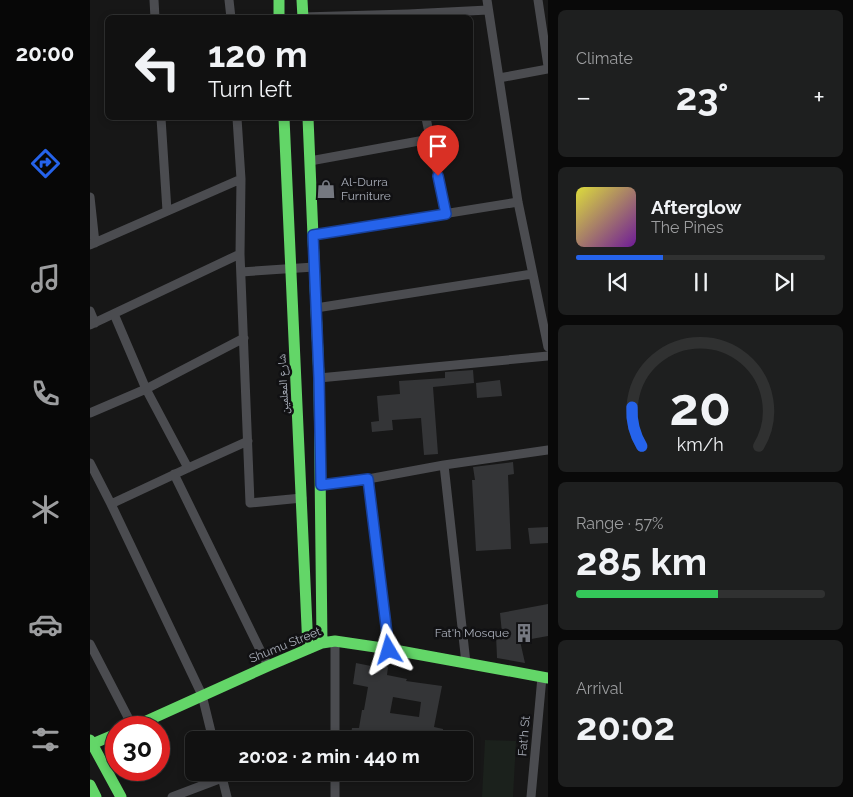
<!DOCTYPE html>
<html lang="en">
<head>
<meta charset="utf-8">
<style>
	body { margin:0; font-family:Raleway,"Noto Naskh Arabic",sans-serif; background:#1e1f1f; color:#f1f3f6; height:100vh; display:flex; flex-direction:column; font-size:19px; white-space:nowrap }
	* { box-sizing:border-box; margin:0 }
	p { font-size:16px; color:#9c9d9f }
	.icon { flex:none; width:28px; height:28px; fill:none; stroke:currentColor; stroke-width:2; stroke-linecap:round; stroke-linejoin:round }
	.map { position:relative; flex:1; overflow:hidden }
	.details { display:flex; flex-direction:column; gap:10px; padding:10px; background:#090909; width:305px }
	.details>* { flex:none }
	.hud { position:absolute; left:15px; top:15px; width:368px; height:105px; border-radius:8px; box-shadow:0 2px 8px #0003,0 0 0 1px #303131; background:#111; color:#f1f3f6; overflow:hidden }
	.speed { position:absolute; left:15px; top:716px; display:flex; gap:10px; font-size:25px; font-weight:700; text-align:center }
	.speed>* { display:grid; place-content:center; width:65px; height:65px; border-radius:50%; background:#111; box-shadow:0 2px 8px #0003,0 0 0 1px #303131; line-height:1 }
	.speed .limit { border:8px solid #d22; background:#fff; color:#111 }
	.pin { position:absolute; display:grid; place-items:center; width:42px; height:42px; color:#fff; margin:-51px -21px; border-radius:50% 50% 50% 0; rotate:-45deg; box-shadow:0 0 5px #0007 }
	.pin .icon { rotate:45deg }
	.me { position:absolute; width:55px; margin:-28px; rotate:353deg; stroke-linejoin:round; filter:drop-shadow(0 0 4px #0008) }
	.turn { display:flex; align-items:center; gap:18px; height:105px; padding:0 20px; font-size:22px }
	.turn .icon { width:65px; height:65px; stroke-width:2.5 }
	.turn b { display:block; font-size:35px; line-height:42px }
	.big { font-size:38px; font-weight:700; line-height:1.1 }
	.details .widget { flex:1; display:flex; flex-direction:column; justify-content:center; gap:8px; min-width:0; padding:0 18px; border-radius:8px; background:#1e1f1f }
	.details .dial { align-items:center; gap:0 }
	.dial svg { height:130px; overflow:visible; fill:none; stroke:#303131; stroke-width:7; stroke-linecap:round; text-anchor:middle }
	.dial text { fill:#f1f3f6; stroke:none }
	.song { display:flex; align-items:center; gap:15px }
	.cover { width:60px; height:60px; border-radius:8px; background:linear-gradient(135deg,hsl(60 70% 55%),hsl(280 70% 35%)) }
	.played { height:5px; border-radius:2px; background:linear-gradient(90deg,#2563eb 35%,#303131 35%) }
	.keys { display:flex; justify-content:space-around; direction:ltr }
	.heat { display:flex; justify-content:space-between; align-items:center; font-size:28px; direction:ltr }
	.charge { height:8px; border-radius:4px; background:linear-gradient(90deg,#34c759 57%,#303131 0) }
	.trip { position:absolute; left:95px; top:731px; width:288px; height:50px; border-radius:8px; background:#111; box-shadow:0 2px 8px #0003,0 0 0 1px #303131; font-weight:700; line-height:50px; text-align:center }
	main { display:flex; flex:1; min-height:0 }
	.dock { display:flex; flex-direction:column; width:90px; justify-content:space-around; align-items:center; background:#070707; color:#9c9d9f }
	.dock .icon { width:35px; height:35px }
	.dock .active { color:#2563eb }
	.dock b { font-size:22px; color:#f1f3f6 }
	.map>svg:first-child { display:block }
	.green { fill:#1b211c }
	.building { fill:#343537; fill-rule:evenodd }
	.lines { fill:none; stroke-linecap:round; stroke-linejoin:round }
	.street { stroke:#4b4c50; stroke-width:9 }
	.fast { stroke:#63d668; stroke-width:11 }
	.route-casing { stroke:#184099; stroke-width:12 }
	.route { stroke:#2563eb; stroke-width:9 }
	.labels { text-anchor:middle; stroke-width:5; stroke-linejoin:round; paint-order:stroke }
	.poi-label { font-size:12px; fill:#a8adb8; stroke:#111113; text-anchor:start }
	.street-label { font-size:12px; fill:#a8adb8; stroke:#111113 }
</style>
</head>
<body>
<main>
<nav class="dock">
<b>20:00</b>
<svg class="icon active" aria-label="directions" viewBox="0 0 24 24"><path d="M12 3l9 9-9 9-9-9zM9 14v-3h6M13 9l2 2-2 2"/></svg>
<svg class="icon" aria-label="music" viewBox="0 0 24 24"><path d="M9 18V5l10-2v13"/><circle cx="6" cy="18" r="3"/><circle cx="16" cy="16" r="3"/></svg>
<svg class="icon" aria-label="phone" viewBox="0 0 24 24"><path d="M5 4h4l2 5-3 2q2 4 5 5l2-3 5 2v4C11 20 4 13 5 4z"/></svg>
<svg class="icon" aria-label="climate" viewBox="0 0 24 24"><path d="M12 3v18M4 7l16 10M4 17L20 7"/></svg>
<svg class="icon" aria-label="car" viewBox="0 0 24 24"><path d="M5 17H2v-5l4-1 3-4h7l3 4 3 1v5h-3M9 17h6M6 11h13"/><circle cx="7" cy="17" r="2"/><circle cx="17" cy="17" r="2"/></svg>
<svg class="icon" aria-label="filters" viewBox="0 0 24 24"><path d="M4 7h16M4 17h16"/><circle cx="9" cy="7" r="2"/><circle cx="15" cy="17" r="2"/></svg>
</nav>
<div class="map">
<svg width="458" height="797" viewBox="0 0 458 797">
	<rect width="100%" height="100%" fill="#171717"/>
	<!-- green -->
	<path class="green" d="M395,740L426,741L423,797H392Z"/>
	<!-- building -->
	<path class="building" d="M383,370L384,383L343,387L348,454L334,455L331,418L302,420L303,430L282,432L281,422L289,421L287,396L310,394L309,381L355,378V372Z
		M410,380L412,396L387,398L386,383Z
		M423,462L424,474L418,475L421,549L386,551L382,480H385L383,467Z
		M458,527V543L440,544L438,528Z
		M458,604V636L430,641L435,663L407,658L406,634L412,633L410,613Z
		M266,663L286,667L289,666L298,667L297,675L317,679L316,681L352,686L344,727L353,729V731L357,732L355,740H260L262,728H269L272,710H274L278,687L263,684ZM303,697L331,702L329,717L300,713Z"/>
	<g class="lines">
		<!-- street -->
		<path class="street" d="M64,0L65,18
			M139,0L141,18
			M397,0L428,202L458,347
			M448,0L458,66
			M213,17L318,14L398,10
			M409,78L458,69
			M71,118L77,211
			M147,118L151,179L150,254L160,503L212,498
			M336,118L356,214
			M220,161L340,139
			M0,197L5,243
			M223,235L428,202
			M0,245L151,179
			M151,272L224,267
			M226,308L442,274
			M0,311L5,323
			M24,314L56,389L98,468
			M0,325L150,254
			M229,378L458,356
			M0,413L56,389L154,338
			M0,463L21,504L112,695L123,740
			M354,465L376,663
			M84,474L178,666
			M278,479L299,649
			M231,485L278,479L354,465L458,450
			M21,504L98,468L158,441
			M245,641V740
			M0,644L43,727
			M245,772V797
			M131,773L137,797
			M82,797L132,778
			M441,797L452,677"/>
		<!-- fast -->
		<path class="fast" d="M189,0V18
			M212,0L213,18
			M194,118L218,649
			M218,118L229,378L232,643
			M41,728L178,666L232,643L245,641L299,649L458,678
			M0,740L31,797
			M2,744L26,734
			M0,785L6,797"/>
	</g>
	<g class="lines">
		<!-- route casing -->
		<g class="route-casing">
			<path id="route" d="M299,650L278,479L231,485L229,378L223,235L356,214L348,176"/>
		</g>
		<!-- route -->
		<use href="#route" class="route"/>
	</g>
	<!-- icons -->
	<defs>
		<g id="shop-bare" transform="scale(1.5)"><path d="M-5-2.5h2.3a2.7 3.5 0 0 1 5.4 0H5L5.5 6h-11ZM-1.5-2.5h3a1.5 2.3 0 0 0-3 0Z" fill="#757880" stroke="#111113" stroke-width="2.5" paint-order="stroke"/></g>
		<g id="building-bare" transform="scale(1.5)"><path d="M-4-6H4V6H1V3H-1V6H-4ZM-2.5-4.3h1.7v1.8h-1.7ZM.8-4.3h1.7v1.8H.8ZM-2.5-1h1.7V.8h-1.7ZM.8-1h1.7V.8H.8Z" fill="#757880" stroke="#111113" stroke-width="2.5" paint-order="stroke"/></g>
	</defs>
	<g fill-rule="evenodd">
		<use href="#shop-bare" x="236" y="189"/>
		<use href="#building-bare" x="434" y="633"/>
	</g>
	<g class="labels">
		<!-- poi labels -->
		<g class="poi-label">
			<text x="251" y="186">Al-Durra<tspan x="251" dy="14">Furniture</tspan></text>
			<text x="419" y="637" text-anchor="end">Fat'h Mosque</text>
		</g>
		<!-- street labels -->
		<g class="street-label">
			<text transform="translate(193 384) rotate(-93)" y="4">شارع المعلمين</text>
			<text transform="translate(195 645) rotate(-22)" y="4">Shumu Street</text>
			<text transform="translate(434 736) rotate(-85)" y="4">Fat'h St</text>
		</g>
	</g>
</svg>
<div class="speed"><div class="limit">30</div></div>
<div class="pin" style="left:348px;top:176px;background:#d93025"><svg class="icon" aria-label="arrive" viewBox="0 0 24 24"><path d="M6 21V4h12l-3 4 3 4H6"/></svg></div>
<svg class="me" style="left:299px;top:650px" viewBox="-20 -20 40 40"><path d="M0-17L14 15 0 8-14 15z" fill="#2563eb" stroke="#fff" stroke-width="4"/></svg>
<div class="trip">20:02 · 2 min · 440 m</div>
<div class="hud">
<div class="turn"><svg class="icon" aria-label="left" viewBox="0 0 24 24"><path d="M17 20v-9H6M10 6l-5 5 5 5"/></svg><div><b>120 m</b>Turn left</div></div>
</div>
</div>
<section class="details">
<div class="widget"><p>Climate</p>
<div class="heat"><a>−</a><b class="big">23°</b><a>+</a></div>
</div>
<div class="widget">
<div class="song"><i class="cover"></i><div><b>Afterglow</b><p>The Pines</p></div></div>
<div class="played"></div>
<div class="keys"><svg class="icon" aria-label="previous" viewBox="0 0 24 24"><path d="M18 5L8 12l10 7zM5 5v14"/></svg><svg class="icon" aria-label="pause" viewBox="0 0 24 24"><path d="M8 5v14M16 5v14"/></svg><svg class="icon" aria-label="next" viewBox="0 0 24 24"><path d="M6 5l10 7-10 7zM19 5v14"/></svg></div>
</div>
<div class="widget dial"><svg viewBox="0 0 100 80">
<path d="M14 69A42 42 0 1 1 86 69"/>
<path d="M14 69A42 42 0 0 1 8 45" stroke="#2563eb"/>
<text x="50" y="56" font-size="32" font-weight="700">20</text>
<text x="50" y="72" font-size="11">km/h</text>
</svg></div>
<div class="widget"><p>Range · 57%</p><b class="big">285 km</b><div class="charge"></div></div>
<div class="widget"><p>Arrival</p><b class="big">20:02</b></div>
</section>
</main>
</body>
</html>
